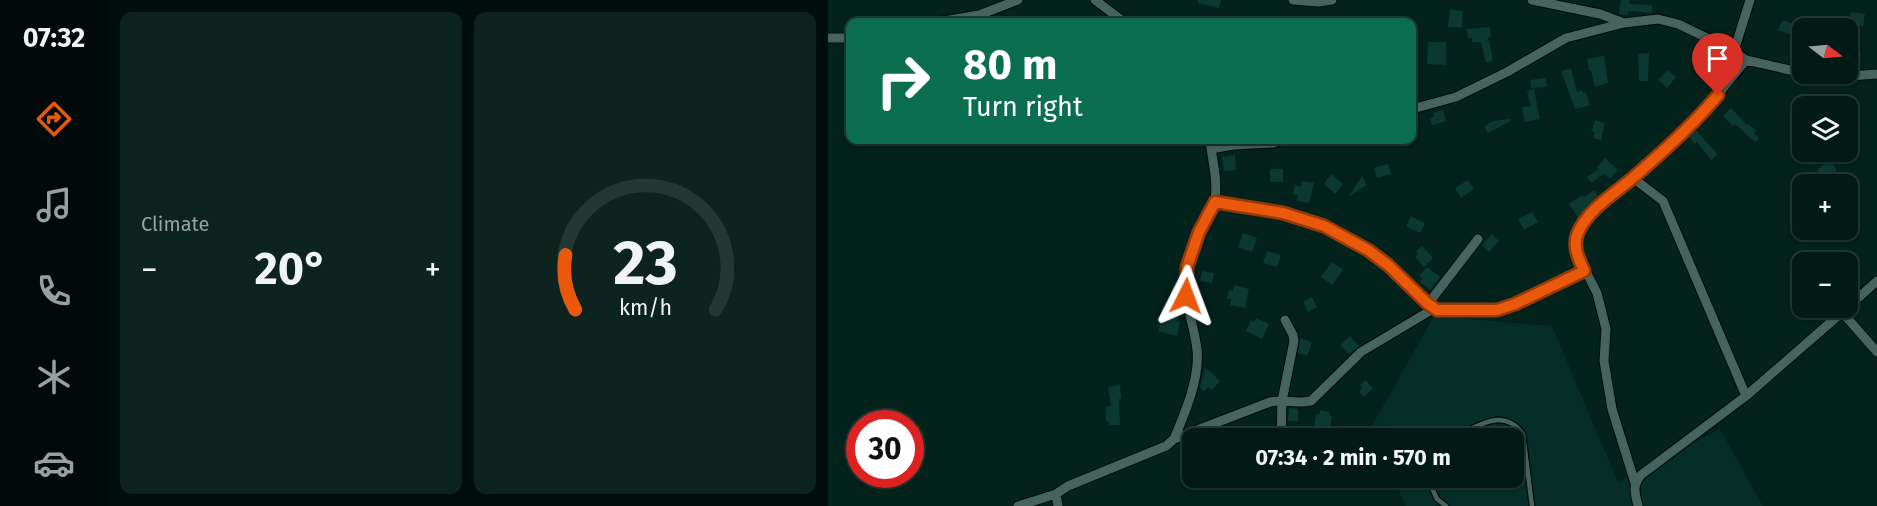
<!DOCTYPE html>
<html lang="en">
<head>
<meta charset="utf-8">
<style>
	body { margin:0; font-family:"Fira Sans",sans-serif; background:#0c231e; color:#f1f3f6; height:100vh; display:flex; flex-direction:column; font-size:22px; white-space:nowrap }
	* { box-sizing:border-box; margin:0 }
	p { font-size:20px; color:#96a1a0 }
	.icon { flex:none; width:33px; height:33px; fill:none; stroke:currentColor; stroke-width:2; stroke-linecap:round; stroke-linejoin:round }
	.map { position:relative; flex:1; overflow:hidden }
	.panel { display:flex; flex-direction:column; gap:12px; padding:12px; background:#010e0c; width:720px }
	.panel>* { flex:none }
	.top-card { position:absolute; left:18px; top:18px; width:570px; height:126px; border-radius:12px; box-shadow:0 2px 4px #0004,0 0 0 2px #233834; background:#0b6e4f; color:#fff; overflow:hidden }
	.needle { width:39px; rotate:106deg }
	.controls { position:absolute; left:964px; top:18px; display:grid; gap:12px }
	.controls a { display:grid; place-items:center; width:66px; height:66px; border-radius:12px; background:#021a15; box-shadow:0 2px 4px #0004,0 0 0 2px #233834; font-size:30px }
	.speed { position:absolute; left:18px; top:410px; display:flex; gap:12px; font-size:30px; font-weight:700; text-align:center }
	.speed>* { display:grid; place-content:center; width:78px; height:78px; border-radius:50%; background:#021a15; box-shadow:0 2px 4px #0004,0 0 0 2px #233834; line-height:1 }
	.speed .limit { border:9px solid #d22; background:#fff; color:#111 }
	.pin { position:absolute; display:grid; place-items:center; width:51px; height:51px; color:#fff; margin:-62px -26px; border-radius:50% 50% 50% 0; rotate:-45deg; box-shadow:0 0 6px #0007 }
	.pin .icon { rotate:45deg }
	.me { position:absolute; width:66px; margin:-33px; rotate:3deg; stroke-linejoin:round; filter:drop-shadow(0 0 4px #0008) }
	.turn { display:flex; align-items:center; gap:21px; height:126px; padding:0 18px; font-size:27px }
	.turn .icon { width:78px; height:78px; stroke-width:2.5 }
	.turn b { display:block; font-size:42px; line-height:51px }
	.big { font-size:45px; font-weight:700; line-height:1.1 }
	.panel .tile { flex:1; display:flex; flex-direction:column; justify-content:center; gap:9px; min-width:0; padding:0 21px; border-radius:12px; background:#0c231e }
	.panel .dial { align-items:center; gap:0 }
	.dial svg { height:156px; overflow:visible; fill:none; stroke:#233834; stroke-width:7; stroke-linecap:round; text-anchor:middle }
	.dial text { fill:#f1f3f6; stroke:none }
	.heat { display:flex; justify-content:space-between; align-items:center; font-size:33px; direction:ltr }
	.panel .tiles { flex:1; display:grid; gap:12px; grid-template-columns:repeat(2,1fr) }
	.trip { position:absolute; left:354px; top:428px; width:342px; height:60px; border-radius:12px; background:#021a15; box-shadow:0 2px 4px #0004,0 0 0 2px #233834; font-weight:700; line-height:60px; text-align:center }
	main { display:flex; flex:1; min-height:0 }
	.menu { display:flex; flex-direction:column; width:108px; justify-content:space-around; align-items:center; background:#010a08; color:#96a1a0 }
	.menu .icon { width:42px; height:42px }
	.menu .selected { color:#ea580c }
	.menu b { font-size:27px; color:#f1f3f6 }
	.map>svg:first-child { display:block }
	.built { fill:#042e27 }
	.building { fill:#0b3831 }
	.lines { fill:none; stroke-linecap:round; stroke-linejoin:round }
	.lane-casing { stroke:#000a07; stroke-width:7 }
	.street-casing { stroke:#000a07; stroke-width:11 }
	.lane { stroke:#46645e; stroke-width:4.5 }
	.street { stroke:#46645e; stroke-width:9 }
	.route-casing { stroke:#983908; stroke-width:15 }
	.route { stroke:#ea580c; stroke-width:10 }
</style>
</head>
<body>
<main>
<nav class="menu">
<b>07:32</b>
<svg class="icon selected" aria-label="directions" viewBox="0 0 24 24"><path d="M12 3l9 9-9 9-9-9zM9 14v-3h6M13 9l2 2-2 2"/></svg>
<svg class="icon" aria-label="music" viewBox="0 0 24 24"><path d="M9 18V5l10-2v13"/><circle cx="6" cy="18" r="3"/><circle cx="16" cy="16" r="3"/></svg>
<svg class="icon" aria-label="phone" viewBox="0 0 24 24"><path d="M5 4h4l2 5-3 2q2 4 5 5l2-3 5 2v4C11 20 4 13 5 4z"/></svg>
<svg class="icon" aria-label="climate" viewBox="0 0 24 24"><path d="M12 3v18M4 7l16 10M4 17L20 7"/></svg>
<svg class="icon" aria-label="car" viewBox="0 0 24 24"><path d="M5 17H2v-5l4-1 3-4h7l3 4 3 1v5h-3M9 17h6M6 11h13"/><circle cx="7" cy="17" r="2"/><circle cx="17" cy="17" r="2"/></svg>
</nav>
<section class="panel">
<div class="tiles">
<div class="tile"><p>Climate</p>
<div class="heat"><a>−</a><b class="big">20°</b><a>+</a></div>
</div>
<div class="tile dial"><svg viewBox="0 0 100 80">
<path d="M14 69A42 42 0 1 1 86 69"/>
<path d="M14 69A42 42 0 0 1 9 41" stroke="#ea580c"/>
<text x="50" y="56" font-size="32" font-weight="700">23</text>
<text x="50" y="72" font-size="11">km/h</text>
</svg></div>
</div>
</section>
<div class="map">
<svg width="1049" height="506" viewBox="0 0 1049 506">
	<rect width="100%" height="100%" fill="#03221c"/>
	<!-- built -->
	<path class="built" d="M606,316L724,326L790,482L892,429L935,506H578L564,477H686V438H545L541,431Z"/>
	<!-- building -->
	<path class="building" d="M370,0H393L391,8L370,3Z
		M793,0H801V4L824,5V13L800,11V15L791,14Z
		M622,9L635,11L634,27H620Z
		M1023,12L1037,14L1035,26L1021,24Z
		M955,20L967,25L963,35L950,30Z
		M662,27L663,37H660L665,61L658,63L653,42H644V38H640L639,29Z
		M600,42H618V65L599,64Z
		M1024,52H1033L1032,65H1023Z
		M821,53L820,81H811L810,54Z
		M776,56L780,83L767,87L763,71H761L759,59Z
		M743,68L749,92L754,90L755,93L758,92L762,105L747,109L733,71Z
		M840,70L848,77L839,88L830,80Z
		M718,78L719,87L703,88L702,80Z
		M706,89L712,119L697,122L694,107L703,106L699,91Z
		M903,108L919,125L920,124L928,130L926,133L931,138L927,142L907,124L905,126L895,116Z
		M615,110L618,121L604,125L602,118L606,117L605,113Z
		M682,119L683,121L660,133L656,126L666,121Z
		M767,120L777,123L773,140L765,138L767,132L764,131Z
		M868,130L889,154L883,160L869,142L867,144L861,137Z
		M407,155L408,170L396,171L394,157Z
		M777,158L790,170L782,179L776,174L763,183L759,177L771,169L769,167Z
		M1002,159L1009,170L996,179L989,170Z
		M560,164L563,174L549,178L546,168Z
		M442,169H455V182H442Z
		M503,174L515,184L507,194L496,184Z
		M534,176L539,185L520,197Z
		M640,180L646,189L633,198L627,188Z
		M474,181L486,183L481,203L469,201L470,195L465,194L467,185L473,187Z
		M766,190L770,197L758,207L751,219L741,204L754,195L756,197Z
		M704,212L710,222L696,230L690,219Z
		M583,216L597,223L592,233L578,226Z
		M415,233L429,238L424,252L410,247Z
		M664,234L671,241L661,252L654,245Z
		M594,246L605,258L596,267L587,257L590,254L588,251Z
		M439,251L453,255L449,267L435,263Z
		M504,262L515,270L504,285L493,277Z
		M599,267L612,277L602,290L592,282L595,278L591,276Z
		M374,271L386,273L384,283L372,281Z
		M406,285L421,289L417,308L402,305L403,299H399L401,290L405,291Z
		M484,297L489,307L480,312L475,302Z
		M335,313L350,317L349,321H352L349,336L330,331Z
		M428,318L441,324L434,339L418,331L423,320L426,322Z
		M522,336L531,346L521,354L512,345Z
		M472,338L484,342L479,356L470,353Z
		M377,367L392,381L384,390L380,387L376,391L372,387Z
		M538,380L545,389L535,397L531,391L534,388L532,385Z
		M292,385L293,398L291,399L292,425H281V421H278V407L283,406L280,387Z
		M461,408L470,409V421H460Z
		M492,410L501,412V415L504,416L502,432L486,430L488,414L491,415Z"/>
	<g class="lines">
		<!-- lane casing -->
		<g class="lane-casing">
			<path id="lane" d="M624,438C649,427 674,406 695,434L704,506
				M599,477L609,499L618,506"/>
		</g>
		<!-- street casing -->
		<g class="street-casing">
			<path id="street" d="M267,0L296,22
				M465,0L490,2L504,0
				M704,0L772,14L796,23
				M110,22L151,15L190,0
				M0,38H22
				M906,51L922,0
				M978,74L1008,77L1049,74
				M584,109L628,97L679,72L738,38L796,23L830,19L850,24L906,51L918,60L975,73
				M383,149L405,145L445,143L454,140
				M805,178L835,201L918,396
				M387,202L455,213L496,226L540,250L560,265L600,304L609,311L669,310L687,304L756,271
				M600,304L650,239
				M1020,307L1049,281
				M1014,312L1049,352
				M453,438L454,401L466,341L465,335L457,320
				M346,439C357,413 372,378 369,350C366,321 353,298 359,267C361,256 366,243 371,232C376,221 385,211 387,199C390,179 384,160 382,140
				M807,483L784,409L776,361L778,329L769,293L750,256L747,246L749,235L763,212L805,178L871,118L918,60
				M228,494L230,506
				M190,506L228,494L240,486L338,446L346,439L442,402C456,399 469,404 483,401L533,352L605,309
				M810,506C807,493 804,486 813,475L918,396L1019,308"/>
		</g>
		<!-- lane -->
		<use href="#lane" class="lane"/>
		<!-- street -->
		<use href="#street" class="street"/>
	</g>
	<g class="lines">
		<!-- route casing -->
		<g class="route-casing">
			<path id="route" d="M358,296L359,267L371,232L387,202L455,213L496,226L540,250L560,265L600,304L609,310H669L687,304L756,271C751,259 745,248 749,235C759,209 787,194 807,176C836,151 865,125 890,95"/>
		</g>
		<!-- route -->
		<use href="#route" class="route"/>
	</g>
</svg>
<div class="controls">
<a><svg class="needle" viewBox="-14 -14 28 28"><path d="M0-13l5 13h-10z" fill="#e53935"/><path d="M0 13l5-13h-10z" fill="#96a1a0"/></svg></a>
<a><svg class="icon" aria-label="layers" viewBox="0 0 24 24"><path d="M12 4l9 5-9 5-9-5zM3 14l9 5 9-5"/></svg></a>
<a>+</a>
<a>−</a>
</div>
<div class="speed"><div class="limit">30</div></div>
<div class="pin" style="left:890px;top:95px;background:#d93025"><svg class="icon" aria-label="arrive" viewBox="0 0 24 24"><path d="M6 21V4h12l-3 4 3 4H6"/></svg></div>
<svg class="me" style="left:358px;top:296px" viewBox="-20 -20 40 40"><path d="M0-17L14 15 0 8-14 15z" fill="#ea580c" stroke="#fff" stroke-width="4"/></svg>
<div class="trip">07:34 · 2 min · 570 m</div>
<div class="top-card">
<div class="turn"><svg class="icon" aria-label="right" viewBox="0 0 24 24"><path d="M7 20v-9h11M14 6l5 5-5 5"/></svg><div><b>80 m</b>Turn right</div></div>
</div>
</div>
</main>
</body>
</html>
